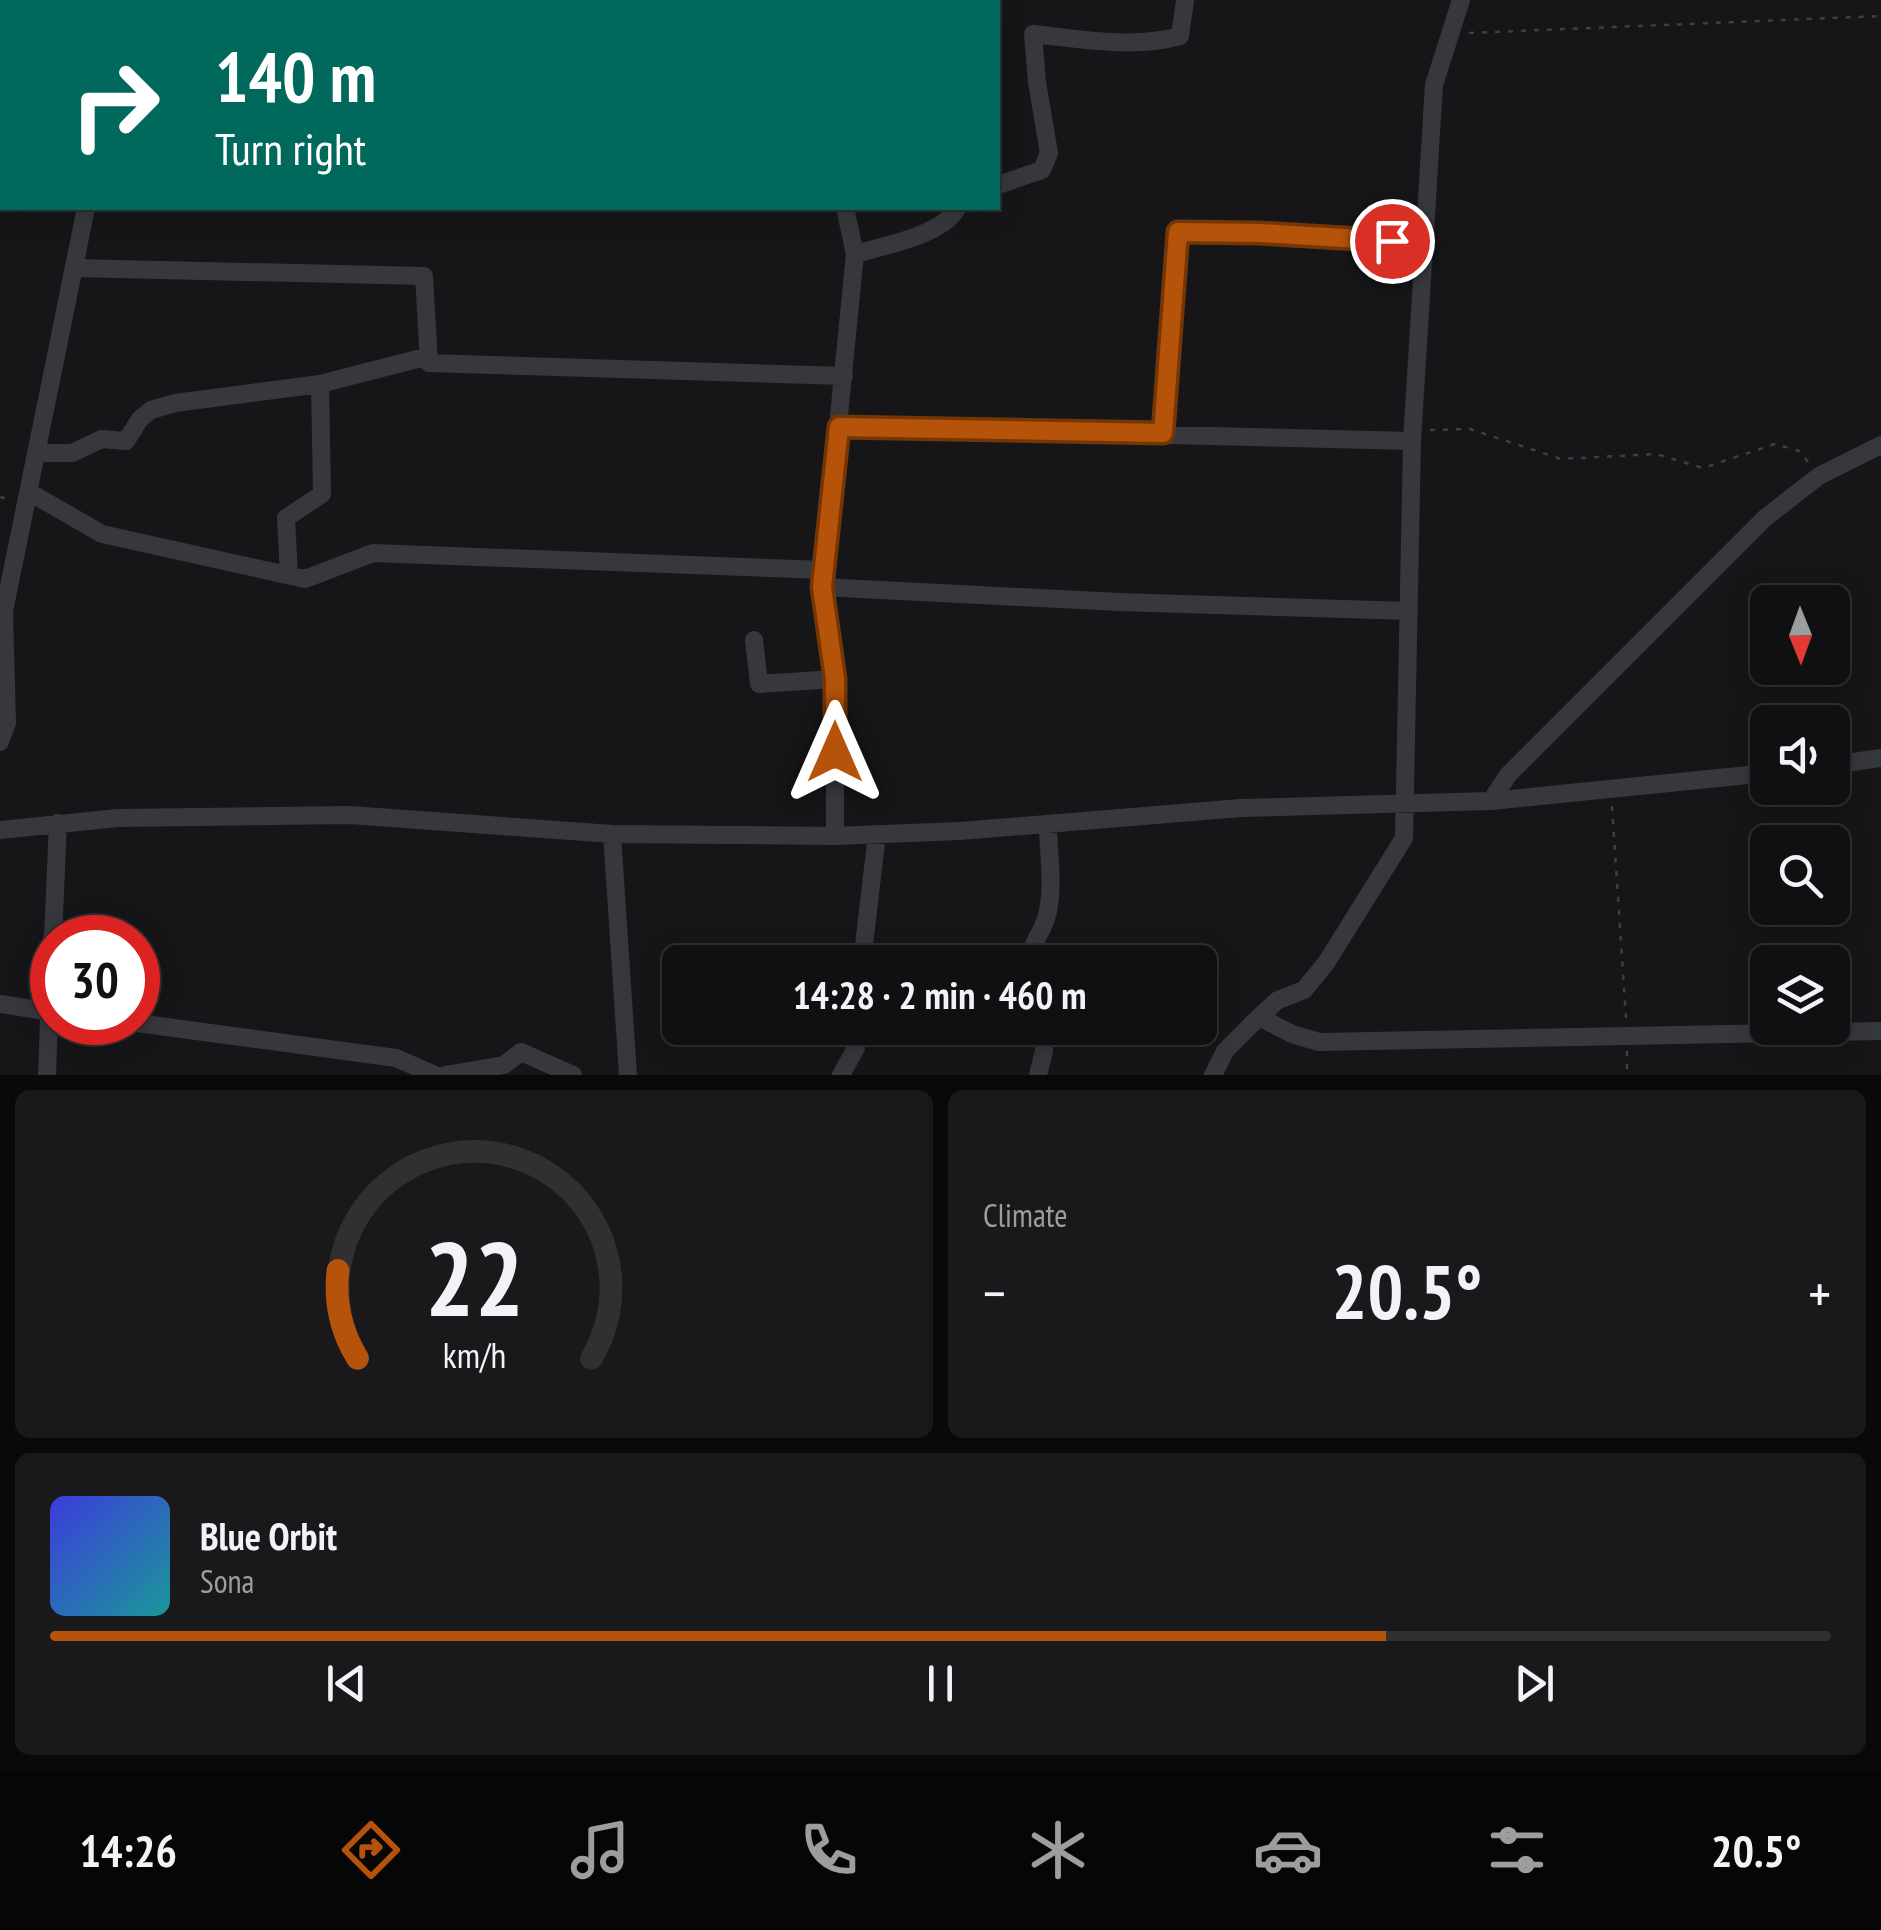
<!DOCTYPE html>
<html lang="en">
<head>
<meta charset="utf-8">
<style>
	body { margin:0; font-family:"PT Sans Narrow",sans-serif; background:#19191b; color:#f1f3f6; height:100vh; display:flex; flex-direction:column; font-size:38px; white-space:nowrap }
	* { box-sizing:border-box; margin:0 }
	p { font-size:32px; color:#9c9d9f }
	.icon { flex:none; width:55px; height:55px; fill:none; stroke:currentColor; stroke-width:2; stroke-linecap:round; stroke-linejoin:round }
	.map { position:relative; height:1075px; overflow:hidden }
	.side { display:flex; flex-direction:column; gap:15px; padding:15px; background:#09090a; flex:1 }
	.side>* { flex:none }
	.top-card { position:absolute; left:0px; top:0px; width:1000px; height:210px; box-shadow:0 5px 25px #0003,0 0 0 2px #303032; background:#00695c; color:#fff; overflow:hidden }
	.needle { width:65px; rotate:179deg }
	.fabs { position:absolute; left:1750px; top:585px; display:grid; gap:20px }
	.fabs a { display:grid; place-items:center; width:100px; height:100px; border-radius:15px; background:#101012; box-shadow:0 5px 25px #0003,0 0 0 2px #303032; font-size:50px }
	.speed { position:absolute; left:30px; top:915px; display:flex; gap:20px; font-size:50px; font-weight:700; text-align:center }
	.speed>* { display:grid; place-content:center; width:130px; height:130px; border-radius:50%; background:#101012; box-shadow:0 5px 25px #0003,0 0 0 2px #303032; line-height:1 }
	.speed .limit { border:15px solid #d22; background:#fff; color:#111 }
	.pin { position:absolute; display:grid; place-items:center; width:85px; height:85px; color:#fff; margin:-42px; border:5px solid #fff; border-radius:50%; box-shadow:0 2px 10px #0007 }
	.me { position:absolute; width:110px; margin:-55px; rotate:0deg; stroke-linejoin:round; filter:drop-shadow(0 0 8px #0008) }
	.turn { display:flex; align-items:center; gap:35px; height:210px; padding:0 50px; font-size:45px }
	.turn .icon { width:130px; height:130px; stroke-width:2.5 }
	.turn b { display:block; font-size:70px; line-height:85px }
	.big { font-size:75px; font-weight:600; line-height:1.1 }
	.side .tile { flex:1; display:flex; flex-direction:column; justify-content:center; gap:15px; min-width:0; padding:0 35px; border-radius:15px; background:#19191b }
	.side .dial { align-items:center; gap:0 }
	.dial svg { height:260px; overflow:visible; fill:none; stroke:#303032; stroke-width:7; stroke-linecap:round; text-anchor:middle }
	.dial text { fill:#f1f3f6; stroke:none }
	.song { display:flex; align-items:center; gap:30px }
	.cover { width:120px; height:120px; border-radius:15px; background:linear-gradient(135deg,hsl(240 70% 55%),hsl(180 70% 35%)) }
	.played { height:10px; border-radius:5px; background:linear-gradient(90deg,#b45309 75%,#303032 75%) }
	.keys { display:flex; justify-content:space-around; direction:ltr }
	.heat { display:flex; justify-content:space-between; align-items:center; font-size:55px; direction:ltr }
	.side .tiles { flex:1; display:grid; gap:15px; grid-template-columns:1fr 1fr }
	.tile:last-child { grid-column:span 2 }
	.trip { position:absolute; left:662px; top:945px; width:555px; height:100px; border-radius:15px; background:#101012; box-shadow:0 5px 25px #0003,0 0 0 2px #303032; font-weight:600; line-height:100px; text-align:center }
	.tab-bar { display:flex; height:160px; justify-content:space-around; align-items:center; background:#060607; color:#9c9d9f }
	.tab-bar .icon { width:70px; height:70px }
	.tab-bar .active { color:#b45309 }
	.tab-bar b { font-size:45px; color:#f1f3f6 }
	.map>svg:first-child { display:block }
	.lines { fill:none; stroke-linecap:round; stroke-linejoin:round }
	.path { stroke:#3d3f44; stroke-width:2.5; stroke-dasharray:5 8; stroke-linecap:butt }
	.minor { stroke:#37383d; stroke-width:18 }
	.route-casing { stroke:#753606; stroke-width:25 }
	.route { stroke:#b45309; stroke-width:18 }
</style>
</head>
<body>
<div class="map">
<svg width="1881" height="1075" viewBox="0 0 1881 1075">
	<rect width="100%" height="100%" fill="#161618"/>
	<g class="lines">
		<!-- path -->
		<path class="path" d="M1469,33L1881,16
			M1430,430L1470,429L1561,459L1656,454L1703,468L1775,444L1799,451L1809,463
			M0,497L11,500
			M1612,806L1626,1018
			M1627,1051V1075"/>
		<!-- minor -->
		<path class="minor" d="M774,0L775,2
			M119,2V0
			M998,185L1042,170L1049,153L1037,82L1033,34C1080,39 1134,49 1180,36L1185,0
			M845,208L855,254L822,587L1119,602L1409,611
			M855,254C883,246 943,235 957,208
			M74,268L424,276L429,363L844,376
			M839,427L1412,441
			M1163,433L1178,232L1260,233L1425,243
			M36,453H72L102,439L126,441L140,419L151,410L175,403L320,384L429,356
			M29,492L102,534L305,579L373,553L824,570
			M289,575L286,518L322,494L320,384
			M822,587L835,679V836
			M754,640L759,684L835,679
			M0,742L7,723L4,611L86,208
			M1832,765L1881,758
			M1491,801L1508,775L1765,518L1819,476L1881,445
			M0,830L118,818L350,815L612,834L835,836L960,831L1241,808L1491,801L1768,773
			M612,834L628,1075
			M53,938L58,823
			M862,962L877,834
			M1031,962C1031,941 1040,937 1046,919C1055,889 1048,854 1048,824
			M0,1004L52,1012
			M1259,1017L1292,1034L1319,1042L1881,1031
			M130,1022L396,1058L435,1075
			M47,1075L52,938
			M445,1075L504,1065L521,1052L573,1075
			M841,1075L856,1048L855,1028
			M1038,1075L1044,1051L1043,1028
			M1213,1075L1225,1051L1259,1017L1278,1000L1304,990L1326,963L1404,838L1412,441L1434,85L1461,0"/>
	</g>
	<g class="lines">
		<!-- route casing -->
		<g class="route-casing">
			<path id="route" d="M835,752V679L822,587L839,427L1163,433L1178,232L1260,233L1392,241"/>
		</g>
		<!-- route -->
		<use href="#route" class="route"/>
	</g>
</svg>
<div class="fabs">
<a><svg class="needle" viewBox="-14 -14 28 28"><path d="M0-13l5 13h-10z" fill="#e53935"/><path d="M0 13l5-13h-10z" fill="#9c9d9f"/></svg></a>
<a><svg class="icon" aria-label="sound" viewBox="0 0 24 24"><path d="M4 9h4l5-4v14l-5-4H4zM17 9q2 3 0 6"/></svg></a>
<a><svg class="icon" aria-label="search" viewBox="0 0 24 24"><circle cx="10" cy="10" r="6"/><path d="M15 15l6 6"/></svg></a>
<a><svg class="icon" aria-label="layers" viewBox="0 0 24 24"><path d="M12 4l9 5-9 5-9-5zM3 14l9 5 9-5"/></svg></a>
</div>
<div class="speed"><div class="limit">30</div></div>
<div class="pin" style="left:1392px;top:241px;background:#d93025"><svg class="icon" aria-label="arrive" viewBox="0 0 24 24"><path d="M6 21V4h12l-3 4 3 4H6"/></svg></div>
<svg class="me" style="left:835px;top:752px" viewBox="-20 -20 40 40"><path d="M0-17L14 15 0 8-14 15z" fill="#b45309" stroke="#fff" stroke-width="4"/></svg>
<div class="trip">14:28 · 2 min · 460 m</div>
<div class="top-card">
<div class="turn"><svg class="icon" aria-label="right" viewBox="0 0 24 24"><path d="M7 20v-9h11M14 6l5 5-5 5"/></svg><div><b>140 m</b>Turn right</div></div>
</div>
</div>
<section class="side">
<div class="tiles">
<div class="tile dial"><svg viewBox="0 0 100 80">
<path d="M14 69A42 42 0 1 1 86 69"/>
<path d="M14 69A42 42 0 0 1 8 42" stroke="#b45309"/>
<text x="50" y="56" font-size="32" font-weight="700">22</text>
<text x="50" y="72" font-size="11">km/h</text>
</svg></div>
<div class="tile"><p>Climate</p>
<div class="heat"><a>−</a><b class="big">20.5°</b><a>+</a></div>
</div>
<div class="tile">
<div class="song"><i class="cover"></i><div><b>Blue Orbit</b><p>Sona</p></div></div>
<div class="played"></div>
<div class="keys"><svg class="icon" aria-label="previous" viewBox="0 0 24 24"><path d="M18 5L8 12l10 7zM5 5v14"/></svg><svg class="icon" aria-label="pause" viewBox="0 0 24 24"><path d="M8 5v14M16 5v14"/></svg><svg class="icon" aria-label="next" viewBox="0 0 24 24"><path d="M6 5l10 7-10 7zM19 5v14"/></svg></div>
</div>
</div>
</section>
<nav class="tab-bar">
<b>14:26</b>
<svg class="icon active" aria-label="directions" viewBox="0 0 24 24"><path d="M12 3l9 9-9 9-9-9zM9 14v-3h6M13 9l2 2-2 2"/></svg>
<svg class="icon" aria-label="music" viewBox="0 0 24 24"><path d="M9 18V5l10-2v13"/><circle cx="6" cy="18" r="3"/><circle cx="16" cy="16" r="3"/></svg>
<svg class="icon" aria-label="phone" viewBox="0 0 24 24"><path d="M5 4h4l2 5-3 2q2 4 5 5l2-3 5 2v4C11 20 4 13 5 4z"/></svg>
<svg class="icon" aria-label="climate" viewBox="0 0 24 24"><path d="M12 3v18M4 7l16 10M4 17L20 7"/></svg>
<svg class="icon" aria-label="car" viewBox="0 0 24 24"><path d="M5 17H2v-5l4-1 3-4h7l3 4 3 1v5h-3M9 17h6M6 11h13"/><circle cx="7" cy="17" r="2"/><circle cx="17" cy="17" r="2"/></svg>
<svg class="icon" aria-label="filters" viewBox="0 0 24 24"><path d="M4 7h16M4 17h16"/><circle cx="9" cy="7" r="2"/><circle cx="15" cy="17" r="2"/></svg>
<b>20.5°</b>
</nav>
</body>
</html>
